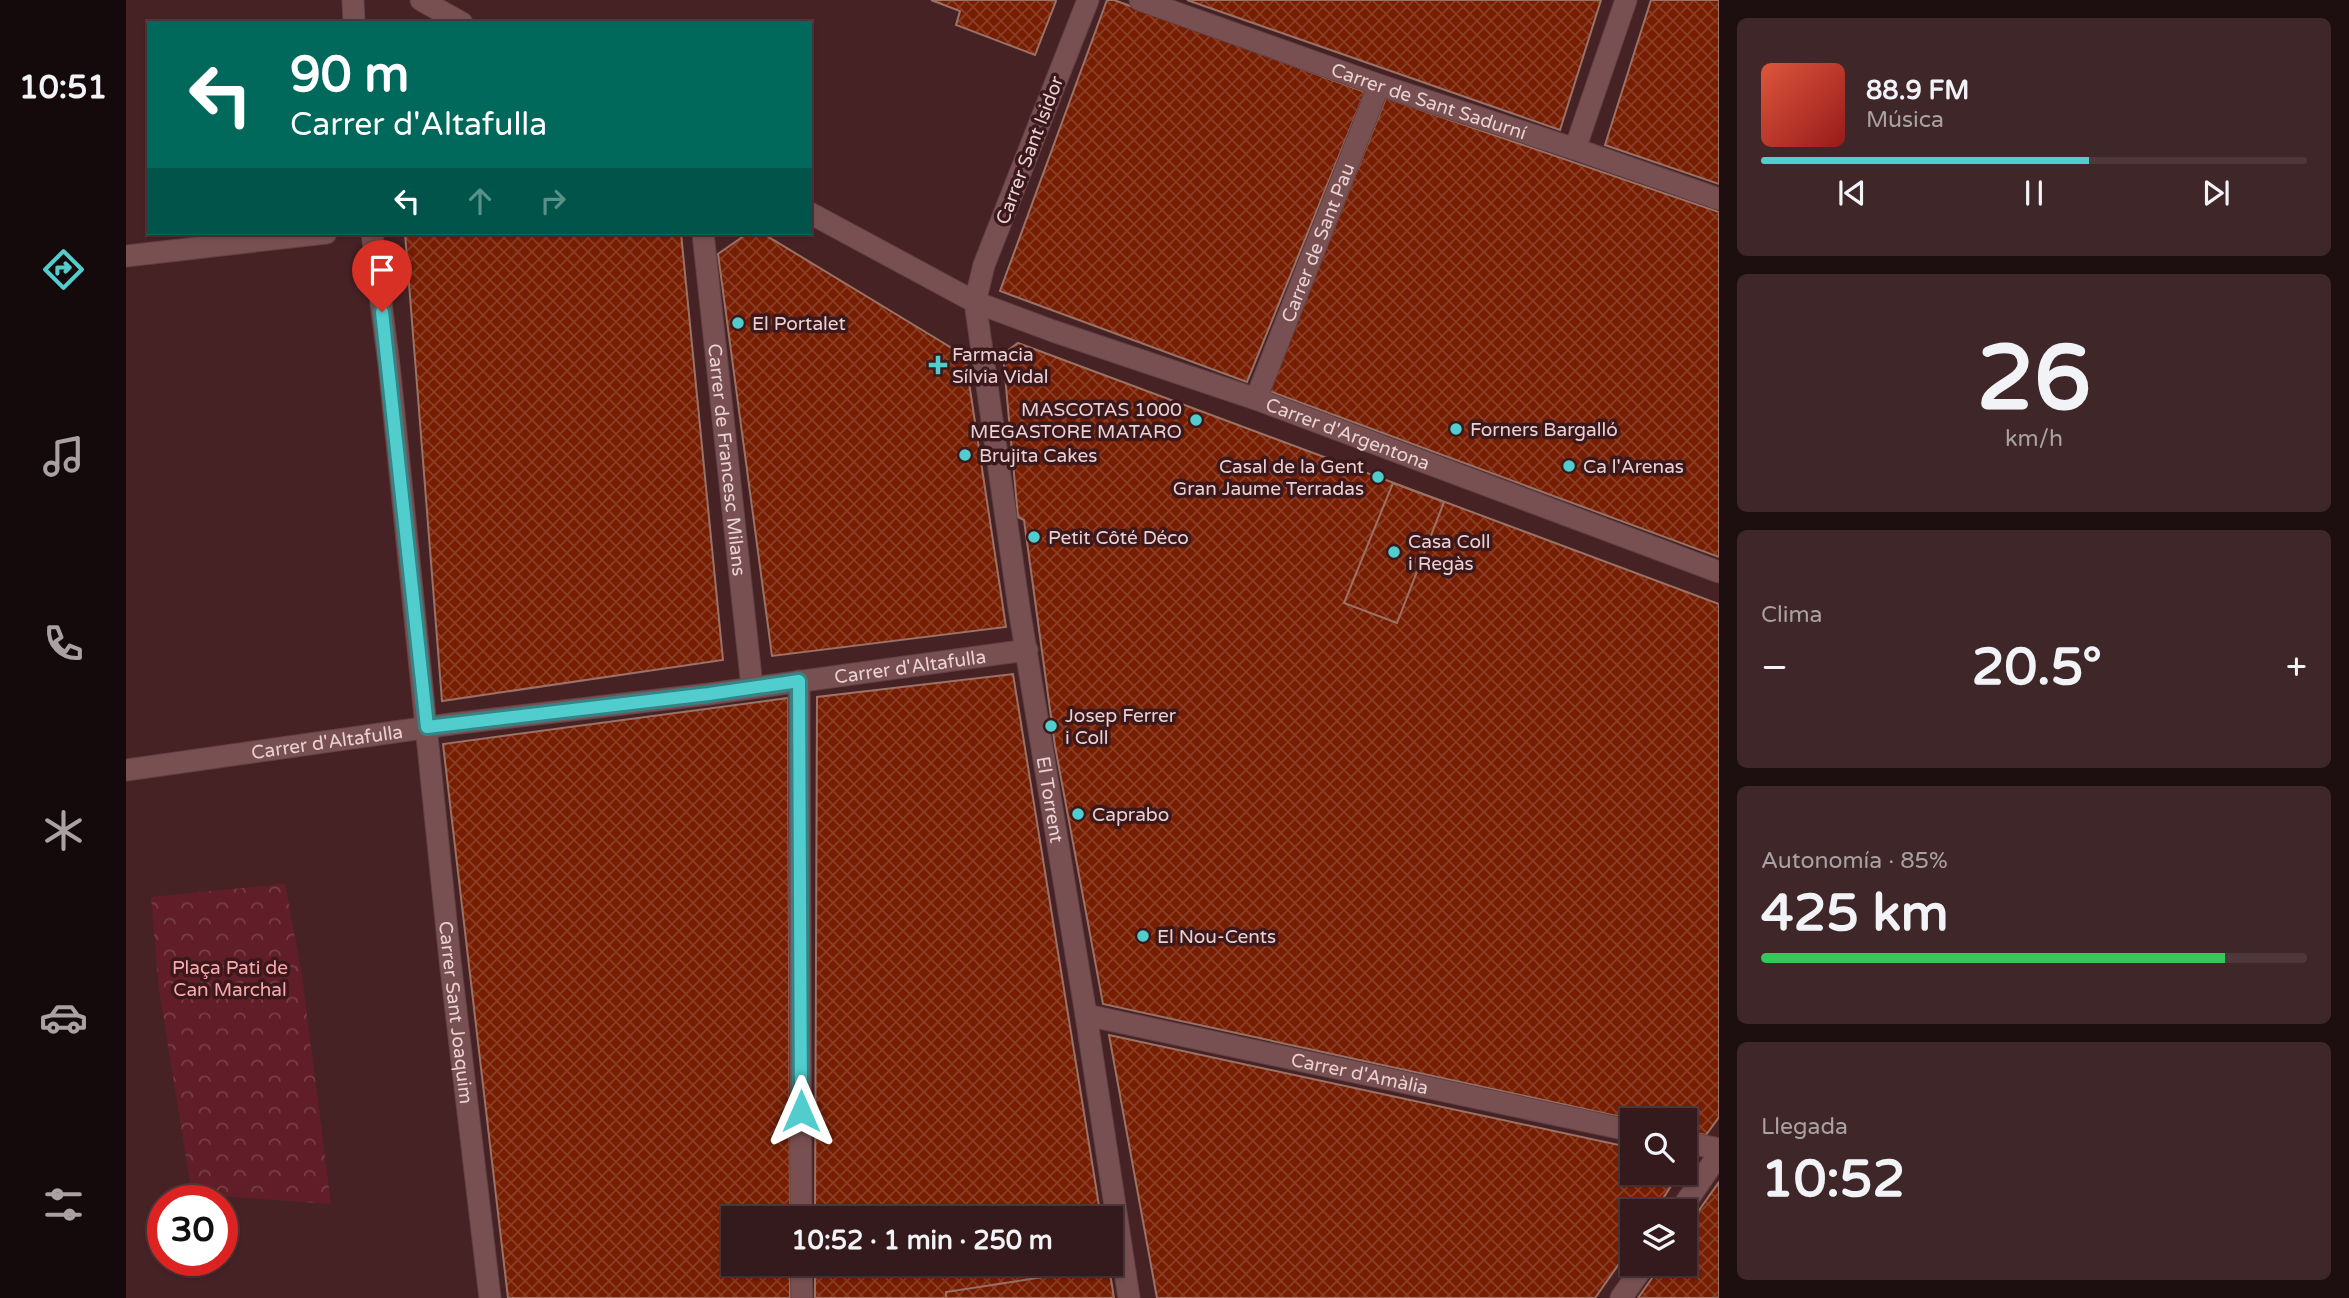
<!DOCTYPE html>
<html lang="es">
<head>
<meta charset="utf-8">
<style>
	body { margin:0; font-family:"Varela Round",sans-serif; background:#3f2729; color:#f1f3f6; height:100vh; display:flex; flex-direction:column; font-size:26px; white-space:nowrap }
	* { box-sizing:border-box; margin:0 }
	p { font-size:23px; color:#a9a1a3 }
	.icon { flex:none; width:38px; height:38px; fill:none; stroke:currentColor; stroke-width:2; stroke-linecap:round; stroke-linejoin:round }
	.map { position:relative; flex:1; overflow:hidden }
	.panel { display:flex; flex-direction:column; gap:18px; padding:18px; background:#1d0e0f; width:630px }
	.panel>* { flex:none }
	.banner { position:absolute; left:21px; top:21px; width:665px; height:214px; border-radius:0px; box-shadow:0 2px 5px #0004,0 0 0 2px #4e383b; background:#00695c; color:#fff; overflow:hidden }
	.fabs { position:absolute; left:1494px; top:1108px; display:grid; gap:14px }
	.fabs a { display:grid; place-items:center; width:77px; height:77px; border-radius:0px; background:#341a1c; box-shadow:0 2px 5px #0004,0 0 0 2px #4e383b; font-size:35px }
	.speed { position:absolute; left:21px; top:1185px; display:flex; gap:14px; font-size:35px; font-weight:700; text-align:center }
	.speed>* { display:grid; place-content:center; width:91px; height:91px; border-radius:50%; background:#341a1c; box-shadow:0 2px 5px #0004,0 0 0 2px #4e383b; line-height:1 }
	.speed .limit { border:10px solid #d22; background:#fff; color:#111 }
	.pin { position:absolute; display:grid; place-items:center; width:60px; height:60px; color:#fff; margin:-72px -30px; border-radius:50% 50% 50% 0; rotate:-45deg; box-shadow:0 0 7px #0007 }
	.pin .icon { rotate:45deg }
	.me { position:absolute; width:77px; margin:-38px; rotate:0deg; stroke-linejoin:round; filter:drop-shadow(0 0 5px #0008) }
	.turn { display:flex; align-items:center; gap:24px; height:147px; padding:0 28px; font-size:32px }
	.turn .icon { width:91px; height:91px; stroke-width:2.5 }
	.turn b { display:block; font-size:49px; line-height:60px }
	.lanes { display:flex; align-items:center; height:66px; padding:0 28px; background:#0003; justify-content:center; gap:35px; direction:ltr }
	.lanes .off { opacity:.35 }
	.big { font-size:52px; font-weight:800; line-height:1.1 }
	.panel .widget { flex:1; display:flex; flex-direction:column; justify-content:center; gap:10px; min-width:0; padding:0 24px; border-radius:10px; background:#3f2729 }
	.panel .dial { align-items:center; gap:0 }
	.dial b { font-size:91px; line-height:1 }
	.song { display:flex; align-items:center; gap:21px }
	.cover { width:84px; height:84px; border-radius:10px; background:linear-gradient(135deg,hsl(10 70% 55%),hsl(0 70% 35%)) }
	.played { height:7px; border-radius:4px; background:linear-gradient(90deg,#52cdce 60%,#4e383b 60%) }
	.keys { display:flex; justify-content:space-around; direction:ltr }
	.heat { display:flex; justify-content:space-between; align-items:center; font-size:38px; direction:ltr }
	.charge { height:10px; border-radius:5px; background:linear-gradient(90deg,#34c759 85%,#4e383b 0) }
	.trip { position:absolute; left:595px; top:1206px; width:402px; height:70px; border-radius:0px; background:#341a1c; box-shadow:0 2px 5px #0004,0 0 0 2px #4e383b; font-weight:800; line-height:70px; text-align:center }
	main { display:flex; flex:1; min-height:0 }
	.tabs { display:flex; flex-direction:column; width:126px; justify-content:space-around; align-items:center; background:#150a0b; color:#a9a1a3 }
	.tabs .icon { width:49px; height:49px }
	.tabs .selected { color:#52cdce }
	.tabs b { font-size:32px; color:#f1f3f6 }
	.map>svg:first-child { display:block }
	.forest { fill:url(#forest-crowns) }
	.building { fill:url(#building-cross-hatch); stroke:#9b7266; stroke-width:2 }
	.lines { fill:none; stroke-linecap:round; stroke-linejoin:round }
	.minor-casing { stroke:#604145; stroke-width:23 }
	.minor { stroke:#795052; stroke-width:21 }
	.route-casing { stroke:#358586; stroke-width:18 }
	.route { stroke:#52cdce; stroke-width:12 }
	.poi-dot { fill:#52cdce; stroke:#3b181b; stroke-width:2.5 }
	.labels { text-anchor:middle; stroke-width:7; stroke-linejoin:round; paint-order:stroke }
	.street-label { font-size:19px; fill:#ead1d2; stroke:#3b181b }
	.poi-label { font-size:19px; fill:#ead1d2; stroke:#3b181b; text-anchor:start }
	.park-label { font-size:19px; fill:#f9a9ad; stroke:#3b181b }
</style>
</head>
<body>
<main>
<nav class="tabs">
<b>10:51</b>
<svg class="icon selected" aria-label="directions" viewBox="0 0 24 24"><path d="M12 3l9 9-9 9-9-9zM9 14v-3h6M13 9l2 2-2 2"/></svg>
<svg class="icon" aria-label="music" viewBox="0 0 24 24"><path d="M9 18V5l10-2v13"/><circle cx="6" cy="18" r="3"/><circle cx="16" cy="16" r="3"/></svg>
<svg class="icon" aria-label="phone" viewBox="0 0 24 24"><path d="M5 4h4l2 5-3 2q2 4 5 5l2-3 5 2v4C11 20 4 13 5 4z"/></svg>
<svg class="icon" aria-label="climate" viewBox="0 0 24 24"><path d="M12 3v18M4 7l16 10M4 17L20 7"/></svg>
<svg class="icon" aria-label="car" viewBox="0 0 24 24"><path d="M5 17H2v-5l4-1 3-4h7l3 4 3 1v5h-3M9 17h6M6 11h13"/><circle cx="7" cy="17" r="2"/><circle cx="17" cy="17" r="2"/></svg>
<svg class="icon" aria-label="filters" viewBox="0 0 24 24"><path d="M4 7h16M4 17h16"/><circle cx="9" cy="7" r="2"/><circle cx="15" cy="17" r="2"/></svg>
</nav>
<div class="map">
<svg width="1593" height="1298" viewBox="0 0 1593 1298">
	<defs>
		<pattern id="forest-crowns" width="20" height="18" patternUnits="userSpaceOnUse" patternTransform="scale(1.75)"><rect width="20" height="18" fill="#621e28"/><path d="M2 6a3 3 0 1 1 6 0M12 15a3 3 0 1 1 6 0" fill="none" stroke="#793e46"/></pattern>
		<pattern id="building-cross-hatch" width="8" height="8" patternUnits="userSpaceOnUse" patternTransform="scale(1.75)"><rect width="8" height="8" fill="#771e02"/><path d="M0 0l8 8M0 8l8-8" fill="none" stroke="#8a3e26"/></pattern>
	</defs>
	<rect width="100%" height="100%" fill="#462225"/>
	<!-- forest -->
	<path class="forest" d="M159,884L176,976L205,1204L66,1194L33,990L25,897Z"/>
	<!-- building -->
	<path class="building" d="M805,0H928L930,1L909,55L830,25L834,11Z
		M981,0H988L1239,92L1121,382L874,291Z
		M1061,0H1475L1434,130Z
		M1525,0H1593V184L1479,145Z
		M1260,98L1593,212V557L1143,391Z
		M279,233H555L597,660L316,701Z
		M622,233H636L839,356L880,627L646,656L592,254Z
		M892,343L1593,604V1117L1580,1135L1559,1131V1120H1509L977,1004L929,746L898,520L892,517L877,354Z
		M1267,483L1318,502L1271,623L1218,603Z
		M887,674L975,1218H689L691,697Z
		M662,698L664,1218H607V1264H664V1298H382L317,744Z
		M983,1035L1507,1148V1172H1554L1529,1211H1507V1244L1469,1298H1031Z
		M1593,1182V1298H1512L1536,1264H1559V1230Z
		M689,1264H983V1267L820,1292V1298H689Z
		M983,1267L988,1298H820V1292Z"/>
	<g class="lines">
		<!-- minor casing -->
		<g class="minor-casing">
			<g id="minor">
				<path d="M227,0L228,23"/>
				<path d="M295,0L336,23"/>
				<path id="s1" d="M962,0L858,265L849,302L893,608L960,1015L1003,1298"/>
				<path id="s2" d="M1014,0L1253,85L1449,149L1593,199"/>
				<path d="M1449,149L1500,0"/>
				<path id="s3" d="M684,213L849,302L927,331L1130,399L1593,572"/>
				<path id="s4" d="M246,233L263,365L324,960L364,1298"/>
				<path id="s5" d="M577,233L626,687"/>
				<path d="M0,256L200,233"/>
				<path id="s6" d="M1130,399L1253,85"/>
				<path d="M673,681L675,1218"/>
				<path id="s7" d="M0,770L325,724L583,694L901,650"/>
				<path id="s8" d="M960,1015L1507,1131"/>
				<path d="M1559,1142L1593,1149"/>
				<path d="M1554,1211L1593,1154"/>
				<path d="M675,1264L676,1298"/>
				<path d="M1495,1298L1519,1264"/>
			</g>
		</g>
		<!-- minor -->
		<use href="#minor" class="minor"/>
	</g>
	<g class="lines">
		<!-- route casing -->
		<g class="route-casing">
			<path id="route" d="M256,312L301,727L583,694L673,681L675,1111"/>
		</g>
		<!-- route -->
		<use href="#route" class="route"/>
	</g>
	<!-- markers -->
	<g class="poi-dot">
		<circle cx="612" cy="323" r="7"/>
		<path d="M808.5 354.5h7v7h7v7h-7v7h-7v-7h-7v-7h7z"/>
		<circle cx="1070" cy="420" r="7"/>
		<circle cx="1330" cy="429" r="7"/>
		<circle cx="839" cy="455" r="7"/>
		<circle cx="1443" cy="466" r="7"/>
		<circle cx="1252" cy="477" r="7"/>
		<circle cx="908" cy="537" r="7"/>
		<circle cx="1268" cy="552" r="7"/>
		<circle cx="925" cy="726" r="7"/>
		<circle cx="952" cy="814" r="7"/>
		<circle cx="1017" cy="936" r="7"/>
	</g>
	<g class="labels">
		<!-- street labels -->
		<g class="street-label">
			<text dy="7" stroke="none"><textPath href="#s2" startOffset="306">Carrer de Sant Sadurní</textPath></text>
			<text transform="translate(903 150) rotate(-69)" y="7">Carrer Sant Isidor</text>
			<text dy="7" stroke="none"><textPath href="#s6" startOffset="168">Carrer de Sant Pau</textPath></text>
			<text dy="7" stroke="none"><textPath href="#s3" startOffset="583">Carrer d'Argentona</textPath></text>
			<text dy="7" stroke="none"><textPath href="#s5" startOffset="228">Carrer de Francesc Milans</textPath></text>
			<text dy="7" stroke="none"><textPath href="#s7" startOffset="791">Carrer d'Altafulla</textPath></text>
			<text dy="7" stroke="none"><textPath href="#s7" startOffset="203">Carrer d'Altafulla</textPath></text>
			<text dy="7" stroke="none"><textPath href="#s1" startOffset="826">El Torrent</textPath></text>
			<text dy="7" stroke="none"><textPath href="#s4" startOffset="784">Carrer Sant Joaquim</textPath></text>
			<text dy="7" stroke="none"><textPath href="#s8" startOffset="280">Carrer d'Amàlia</textPath></text>
		</g>
		<!-- poi labels -->
		<g class="poi-label">
			<text x="626" y="330">El Portalet</text>
			<text x="826" y="361">Farmacia<tspan x="826" dy="22">Sílvia Vidal</tspan></text>
			<text x="1056" y="416" text-anchor="end">MASCOTAS 1000<tspan x="1056" dy="22">MEGASTORE MATARO</tspan></text>
			<text x="1344" y="436">Forners Bargalló</text>
			<text x="853" y="462">Brujita Cakes</text>
			<text x="1238" y="473" text-anchor="end">Casal de la Gent<tspan x="1238" dy="22">Gran Jaume Terradas</tspan></text>
			<text x="1457" y="473">Ca l'Arenas</text>
			<text x="922" y="544">Petit Côté Déco</text>
			<text x="1282" y="548">Casa Coll<tspan x="1282" dy="22">i Regàs</tspan></text>
			<text x="939" y="722">Josep Ferrer<tspan x="939" dy="22">i Coll</tspan></text>
			<text x="966" y="821">Caprabo</text>
			<text x="1031" y="943">El Nou-Cents</text>
		</g>
		<!-- park labels -->
		<g class="park-label">
			<text x="104" y="974">Plaça Pati de<tspan x="104" dy="22">Can Marchal</tspan></text>
		</g>
	</g>
</svg>
<div class="fabs">
<a><svg class="icon" aria-label="search" viewBox="0 0 24 24"><circle cx="10" cy="10" r="6"/><path d="M15 15l6 6"/></svg></a>
<a><svg class="icon" aria-label="layers" viewBox="0 0 24 24"><path d="M12 4l9 5-9 5-9-5zM3 14l9 5 9-5"/></svg></a>
</div>
<div class="speed"><div class="limit">30</div></div>
<div class="pin" style="left:256px;top:312px;background:#d93025"><svg class="icon" aria-label="arrive" viewBox="0 0 24 24"><path d="M6 21V4h12l-3 4 3 4H6"/></svg></div>
<svg class="me" style="left:675px;top:1111px" viewBox="-20 -20 40 40"><path d="M0-17L14 15 0 8-14 15z" fill="#52cdce" stroke="#fff" stroke-width="4"/></svg>
<div class="trip">10:52 · 1 min · 250 m</div>
<div class="banner">
<div class="turn"><svg class="icon" aria-label="left" viewBox="0 0 24 24"><path d="M17 20v-9H6M10 6l-5 5 5 5"/></svg><div><b>90 m</b>Carrer d'Altafulla</div></div>
<div class="lanes"><svg class="icon" aria-label="left" viewBox="0 0 24 24"><path d="M17 20v-9H6M10 6l-5 5 5 5"/></svg><svg class="icon off" aria-label="ahead" viewBox="0 0 24 24"><path d="M12 20V5M6 11l6-6 6 6"/></svg><svg class="icon off" aria-label="right" viewBox="0 0 24 24"><path d="M7 20v-9h11M14 6l5 5-5 5"/></svg></div>
</div>
</div>
<section class="panel">
<div class="widget">
<div class="song"><i class="cover"></i><div><b>88.9 FM</b><p>Música</p></div></div>
<div class="played"></div>
<div class="keys"><svg class="icon" aria-label="previous" viewBox="0 0 24 24"><path d="M18 5L8 12l10 7zM5 5v14"/></svg><svg class="icon" aria-label="pause" viewBox="0 0 24 24"><path d="M8 5v14M16 5v14"/></svg><svg class="icon" aria-label="next" viewBox="0 0 24 24"><path d="M6 5l10 7-10 7zM19 5v14"/></svg></div>
</div>
<div class="widget dial"><b>26</b><p>km/h</p></div>
<div class="widget"><p>Clima</p>
<div class="heat"><a>−</a><b class="big">20.5°</b><a>+</a></div>
</div>
<div class="widget"><p>Autonomía · 85%</p><b class="big">425 km</b><div class="charge"></div></div>
<div class="widget"><p>Llegada</p><b class="big">10:52</b></div>
</section>
</main>
</body>
</html>
